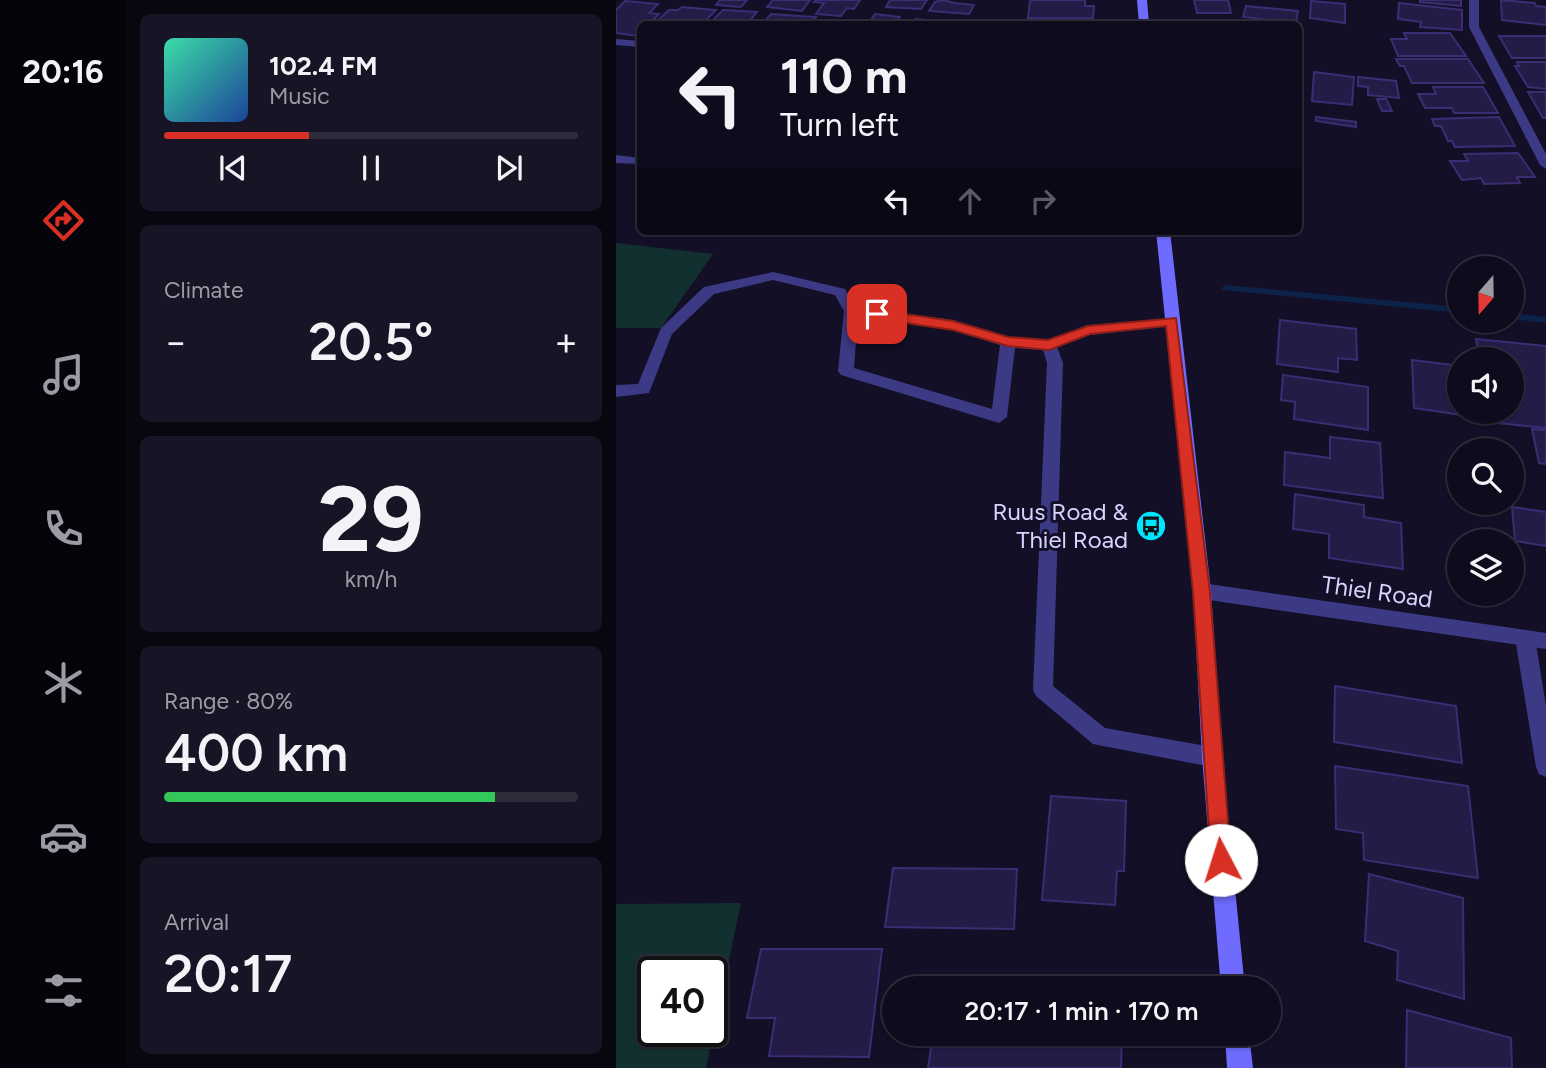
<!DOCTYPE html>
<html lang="en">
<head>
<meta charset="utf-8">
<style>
	body { margin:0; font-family:Figtree,sans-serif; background:#171425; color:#f1f3f6; height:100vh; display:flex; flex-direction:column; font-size:26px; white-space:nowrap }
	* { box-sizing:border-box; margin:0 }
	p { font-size:23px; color:#9b9ba3 }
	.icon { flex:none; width:38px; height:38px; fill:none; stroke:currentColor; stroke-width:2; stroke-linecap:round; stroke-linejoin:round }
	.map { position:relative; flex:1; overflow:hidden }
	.side { display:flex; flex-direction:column; gap:14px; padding:14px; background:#08060f; width:490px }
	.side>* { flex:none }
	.guide { position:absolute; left:21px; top:21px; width:665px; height:214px; border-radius:10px; box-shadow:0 2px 5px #0004,0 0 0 2px #2e2b3b; background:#0e0b1c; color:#f1f3f6; overflow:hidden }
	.needle { width:46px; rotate:200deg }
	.fabs { position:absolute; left:831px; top:256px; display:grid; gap:14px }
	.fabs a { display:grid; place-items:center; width:77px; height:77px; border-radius:50%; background:#0e0b1c; box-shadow:0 2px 5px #0004,0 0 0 2px #2e2b3b; font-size:35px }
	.speed { position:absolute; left:21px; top:956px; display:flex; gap:14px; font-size:35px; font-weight:700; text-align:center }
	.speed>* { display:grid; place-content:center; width:91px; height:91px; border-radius:50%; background:#0e0b1c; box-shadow:0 2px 5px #0004,0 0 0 2px #2e2b3b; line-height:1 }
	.speed .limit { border:4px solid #111; border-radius:10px; background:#fff; color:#111 }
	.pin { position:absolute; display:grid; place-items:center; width:60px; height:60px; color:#fff; margin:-30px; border-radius:14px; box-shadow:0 4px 10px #0006 }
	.me { position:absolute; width:77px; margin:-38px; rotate:355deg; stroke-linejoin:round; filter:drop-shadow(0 0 5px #0008) }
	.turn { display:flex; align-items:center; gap:24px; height:147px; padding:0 28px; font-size:32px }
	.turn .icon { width:91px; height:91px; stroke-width:2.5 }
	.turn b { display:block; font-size:49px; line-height:60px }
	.lanes { display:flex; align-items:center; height:66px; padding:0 28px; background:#0003; justify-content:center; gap:35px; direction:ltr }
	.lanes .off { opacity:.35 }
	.big { font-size:52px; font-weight:600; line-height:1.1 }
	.side .tile { flex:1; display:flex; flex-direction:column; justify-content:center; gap:10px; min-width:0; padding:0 24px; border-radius:10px; background:#171425 }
	.side .dial { align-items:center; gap:0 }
	.dial b { font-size:91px; line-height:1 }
	.song { display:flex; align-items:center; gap:21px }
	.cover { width:84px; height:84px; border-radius:10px; background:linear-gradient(135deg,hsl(160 70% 55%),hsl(220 70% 35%)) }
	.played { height:7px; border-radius:4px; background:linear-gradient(90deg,#d93025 35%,#2e2b3b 35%) }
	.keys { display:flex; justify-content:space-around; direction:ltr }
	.heat { display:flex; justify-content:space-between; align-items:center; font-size:38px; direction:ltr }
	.charge { height:10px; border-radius:5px; background:linear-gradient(90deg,#34c759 80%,#2e2b3b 0) }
	.trip { position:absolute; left:266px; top:976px; width:399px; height:70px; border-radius:35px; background:#0e0b1c; box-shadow:0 2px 5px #0004,0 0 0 2px #2e2b3b; font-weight:600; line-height:70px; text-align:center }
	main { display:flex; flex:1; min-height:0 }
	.tab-bar { display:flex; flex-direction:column; width:126px; justify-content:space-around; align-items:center; background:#06040b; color:#9b9ba3 }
	.tab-bar .icon { width:49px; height:49px }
	.tab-bar .current { color:#d93025 }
	.tab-bar b { font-size:32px; color:#f1f3f6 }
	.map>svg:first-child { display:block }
	.green { fill:#12302f; fill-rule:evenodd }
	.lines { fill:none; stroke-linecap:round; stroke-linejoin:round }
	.stream { fill:#0c2248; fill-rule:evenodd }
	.building { fill:#241b47; stroke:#3b2d73; stroke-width:2 }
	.lane { fill:#3d3a85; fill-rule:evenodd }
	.street { fill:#3d3a85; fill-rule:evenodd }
	.secondary { fill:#6f6bff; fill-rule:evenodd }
	.route { fill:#d93025; stroke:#8d1f18; stroke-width:2 }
	.labels { text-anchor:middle; stroke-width:6; stroke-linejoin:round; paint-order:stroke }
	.poi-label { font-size:24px; fill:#d9d4ff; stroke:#130f26; text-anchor:end }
	.street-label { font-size:24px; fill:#d9d4ff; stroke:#130f26 }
</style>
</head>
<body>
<main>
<nav class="tab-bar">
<b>20:16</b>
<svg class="icon current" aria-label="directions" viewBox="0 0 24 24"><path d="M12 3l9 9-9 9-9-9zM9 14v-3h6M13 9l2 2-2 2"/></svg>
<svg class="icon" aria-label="music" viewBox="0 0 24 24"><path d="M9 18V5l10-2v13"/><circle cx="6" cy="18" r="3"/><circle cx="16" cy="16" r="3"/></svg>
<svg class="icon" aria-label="phone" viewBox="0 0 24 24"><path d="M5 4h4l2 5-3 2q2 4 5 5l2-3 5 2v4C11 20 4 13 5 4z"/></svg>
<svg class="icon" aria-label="climate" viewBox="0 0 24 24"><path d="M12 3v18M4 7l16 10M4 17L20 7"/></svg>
<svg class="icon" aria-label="car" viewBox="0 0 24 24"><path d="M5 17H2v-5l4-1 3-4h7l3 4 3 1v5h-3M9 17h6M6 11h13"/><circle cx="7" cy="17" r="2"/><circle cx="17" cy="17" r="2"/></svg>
<svg class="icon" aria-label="filters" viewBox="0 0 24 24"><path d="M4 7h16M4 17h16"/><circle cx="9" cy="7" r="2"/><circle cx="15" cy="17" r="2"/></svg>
</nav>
<section class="side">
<div class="tile">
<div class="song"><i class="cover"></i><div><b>102.4 FM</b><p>Music</p></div></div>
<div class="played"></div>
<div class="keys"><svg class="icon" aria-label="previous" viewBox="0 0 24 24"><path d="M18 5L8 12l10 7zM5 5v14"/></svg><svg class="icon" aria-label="pause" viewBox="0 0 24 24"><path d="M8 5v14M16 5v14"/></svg><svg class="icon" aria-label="next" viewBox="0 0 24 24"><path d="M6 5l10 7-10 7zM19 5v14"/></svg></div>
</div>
<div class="tile"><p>Climate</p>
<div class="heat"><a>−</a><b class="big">20.5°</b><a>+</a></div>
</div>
<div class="tile dial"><b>29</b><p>km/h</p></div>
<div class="tile"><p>Range · 80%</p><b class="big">400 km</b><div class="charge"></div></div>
<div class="tile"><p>Arrival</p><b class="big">20:17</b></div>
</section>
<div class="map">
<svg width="930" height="1068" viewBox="0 0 930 1068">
	<rect width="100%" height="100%" fill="#130f26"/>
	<!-- green -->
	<path class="green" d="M0,243L97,254L45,328H0Z
		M125,903L90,1068H0V904ZM37,971H96V1031H37Z"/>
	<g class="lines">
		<!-- stream -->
		<path class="stream" d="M610,285L844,307V313L607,290L605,288Z
			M896,313L930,317V323L896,319Z"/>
	</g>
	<!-- building -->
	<path class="building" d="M104,0H131L125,7L100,5Z
		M157,0H194L186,11L151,7Z
		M200,0H244L238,9L231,8L225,16L200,14L208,3L198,2Z
		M274,0H311L305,9L270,7Z
		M327,0L339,3L358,5L353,14L313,11L319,2Z
		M414,0H469V6H478L477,18H412Z
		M578,0H612L615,13H581Z
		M804,0H845V6L804,2Z
		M885,0L919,3L920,6L930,7V25L886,20Z
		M9,1L42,4L33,13L43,14L33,24H24L22,36L0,33V10Z
		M695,1L729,4V23L694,18Z
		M783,3L846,10V30L804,27L805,22L782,19Z
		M630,6L682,11L680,23L627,17Z
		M66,7L100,10L86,24H38L53,10H62Z
		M107,10L141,12L131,24H136H93Z
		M155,14L200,17L194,24H146Z
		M259,14L284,17L280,22L291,23L252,24Z
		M299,19L335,22L333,24H296Z
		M788,33H834L850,56H782L775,39H791Z
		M883,36H930V58H896Z
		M780,59H852L868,83H796L788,66H784Z
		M901,62H930V89L912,87L899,66H903Z
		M698,72L738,77L736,105L696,101Z
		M742,77L780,81L783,98L752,95V87L742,86Z
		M817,87H867L882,113H838L836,108H809L802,94H820Z
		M912,92H930V118H927Z
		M761,99H770L776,111H766Z
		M700,117L740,122V127L700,121Z
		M883,117L899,146L839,147L836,141H832L825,126H819L816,119Z
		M902,153L919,177H901L904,183L868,184L865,178L846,180L834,161H852L848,154Z
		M664,320L740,329L741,360L722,358V372L661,364Z
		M860,339L930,346V428L873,422L872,411H896V359H863Z
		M796,360L844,366V411H858L859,417L798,408Z
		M667,375L752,387V430L678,419L679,402L665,400Z
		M916,429L930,430V464L923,463Z
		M714,437L764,443L767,498L668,485L669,452L714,458Z
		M679,494L748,505V517L785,523L787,569L713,558V534L677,529Z
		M896,507L930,512V546L899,541Z
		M719,686L840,706L846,763L718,742Z
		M719,766L852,786L862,878L748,860L747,833L720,829Z
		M435,796L510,801L508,871H501L499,905L426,900Z
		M277,868L401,869L398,929L269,927Z
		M753,874L847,898L848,999L781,980L782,951L749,941Z
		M145,949H266L253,1057L153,1056L159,1018H131Z
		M325,976L505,989H323Z
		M791,1010L895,1038L896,1068H790Z
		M317,1034H506L505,1068H312Z"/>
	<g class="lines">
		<!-- lane -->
		<path class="lane" d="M157,272L229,289L240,307L337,320L392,337L432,340L472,325L561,318L563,321L561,324L556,326L474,335L441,347L447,363L437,686L489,728L596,747L603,750L606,757L603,764L596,767L477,744L420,696L417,690L431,363L427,350L399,348L391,417L383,423L225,375L222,371L228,311L219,295L157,280L98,294L56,334L33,393L0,397V385L22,384L45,328L88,287ZM242,317L336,330L384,345L376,409L238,368Z
			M909,630L916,632L919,638L930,706V777L923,774L920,767L899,638L902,632Z"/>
		<!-- street -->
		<path class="street" d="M853,0H863V27L930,154V169L924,165L853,27Z
			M0,39L24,41V47L0,45Z
			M0,155L24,158V164L0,163Z
			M586,583L930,633V649L586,599L580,597L577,591L580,585Z"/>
		<!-- secondary -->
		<path class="secondary" d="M521,0H531L533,24H523Z
			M540,231H554L595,591L606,757L629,989H605L586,757L577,591Z
			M609,1034H633L637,1068H611Z"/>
	</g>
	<!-- route -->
	<path class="route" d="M261,310L337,321L392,337L432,340L472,326L560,318L594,592L615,860L612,867L605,870L598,867L595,860L577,592L550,326L474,334L433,350L392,346L337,330L256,318L254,314Z"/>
	<!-- icons -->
	<defs>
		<g id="bus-disc" transform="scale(1.575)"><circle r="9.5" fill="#00e5ff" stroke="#130f26"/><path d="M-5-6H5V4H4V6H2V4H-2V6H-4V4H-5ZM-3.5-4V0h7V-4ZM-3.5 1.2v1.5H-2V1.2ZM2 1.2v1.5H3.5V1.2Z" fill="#111"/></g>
	</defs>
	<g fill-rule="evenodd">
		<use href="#bus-disc" x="535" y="526"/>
	</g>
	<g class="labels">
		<!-- poi labels -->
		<g class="poi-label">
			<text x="512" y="520">Ruus Road &amp;<tspan x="512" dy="28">Thiel Road</tspan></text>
		</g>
		<!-- street labels -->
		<g class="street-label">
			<text transform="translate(761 592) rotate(8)" y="8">Thiel Road</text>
		</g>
	</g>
</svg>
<div class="fabs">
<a><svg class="needle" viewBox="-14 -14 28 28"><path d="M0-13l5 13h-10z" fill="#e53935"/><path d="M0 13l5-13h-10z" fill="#9b9ba3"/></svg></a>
<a><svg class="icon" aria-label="sound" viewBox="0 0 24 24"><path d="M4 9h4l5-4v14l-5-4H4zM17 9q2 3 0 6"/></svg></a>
<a><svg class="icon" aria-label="search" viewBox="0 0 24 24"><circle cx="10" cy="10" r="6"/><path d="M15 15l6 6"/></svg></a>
<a><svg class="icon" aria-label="layers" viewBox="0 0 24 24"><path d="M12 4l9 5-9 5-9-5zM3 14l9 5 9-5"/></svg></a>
</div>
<div class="speed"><div class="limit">40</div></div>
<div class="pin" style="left:261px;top:314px;background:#d93025"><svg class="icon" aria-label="arrive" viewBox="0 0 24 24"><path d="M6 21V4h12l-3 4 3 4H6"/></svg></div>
<svg class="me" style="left:605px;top:860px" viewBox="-20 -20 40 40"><circle r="19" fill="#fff"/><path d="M0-13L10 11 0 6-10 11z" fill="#d93025"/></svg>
<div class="trip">20:17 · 1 min · 170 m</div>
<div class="guide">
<div class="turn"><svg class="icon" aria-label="left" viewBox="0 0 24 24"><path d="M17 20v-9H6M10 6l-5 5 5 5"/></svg><div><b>110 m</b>Turn left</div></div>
<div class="lanes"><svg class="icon" aria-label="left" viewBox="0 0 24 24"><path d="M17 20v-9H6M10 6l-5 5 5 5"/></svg><svg class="icon off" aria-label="ahead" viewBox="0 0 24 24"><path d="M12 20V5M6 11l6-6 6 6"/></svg><svg class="icon off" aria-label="right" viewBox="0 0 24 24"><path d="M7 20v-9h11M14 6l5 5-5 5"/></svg></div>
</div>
</div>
</main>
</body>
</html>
